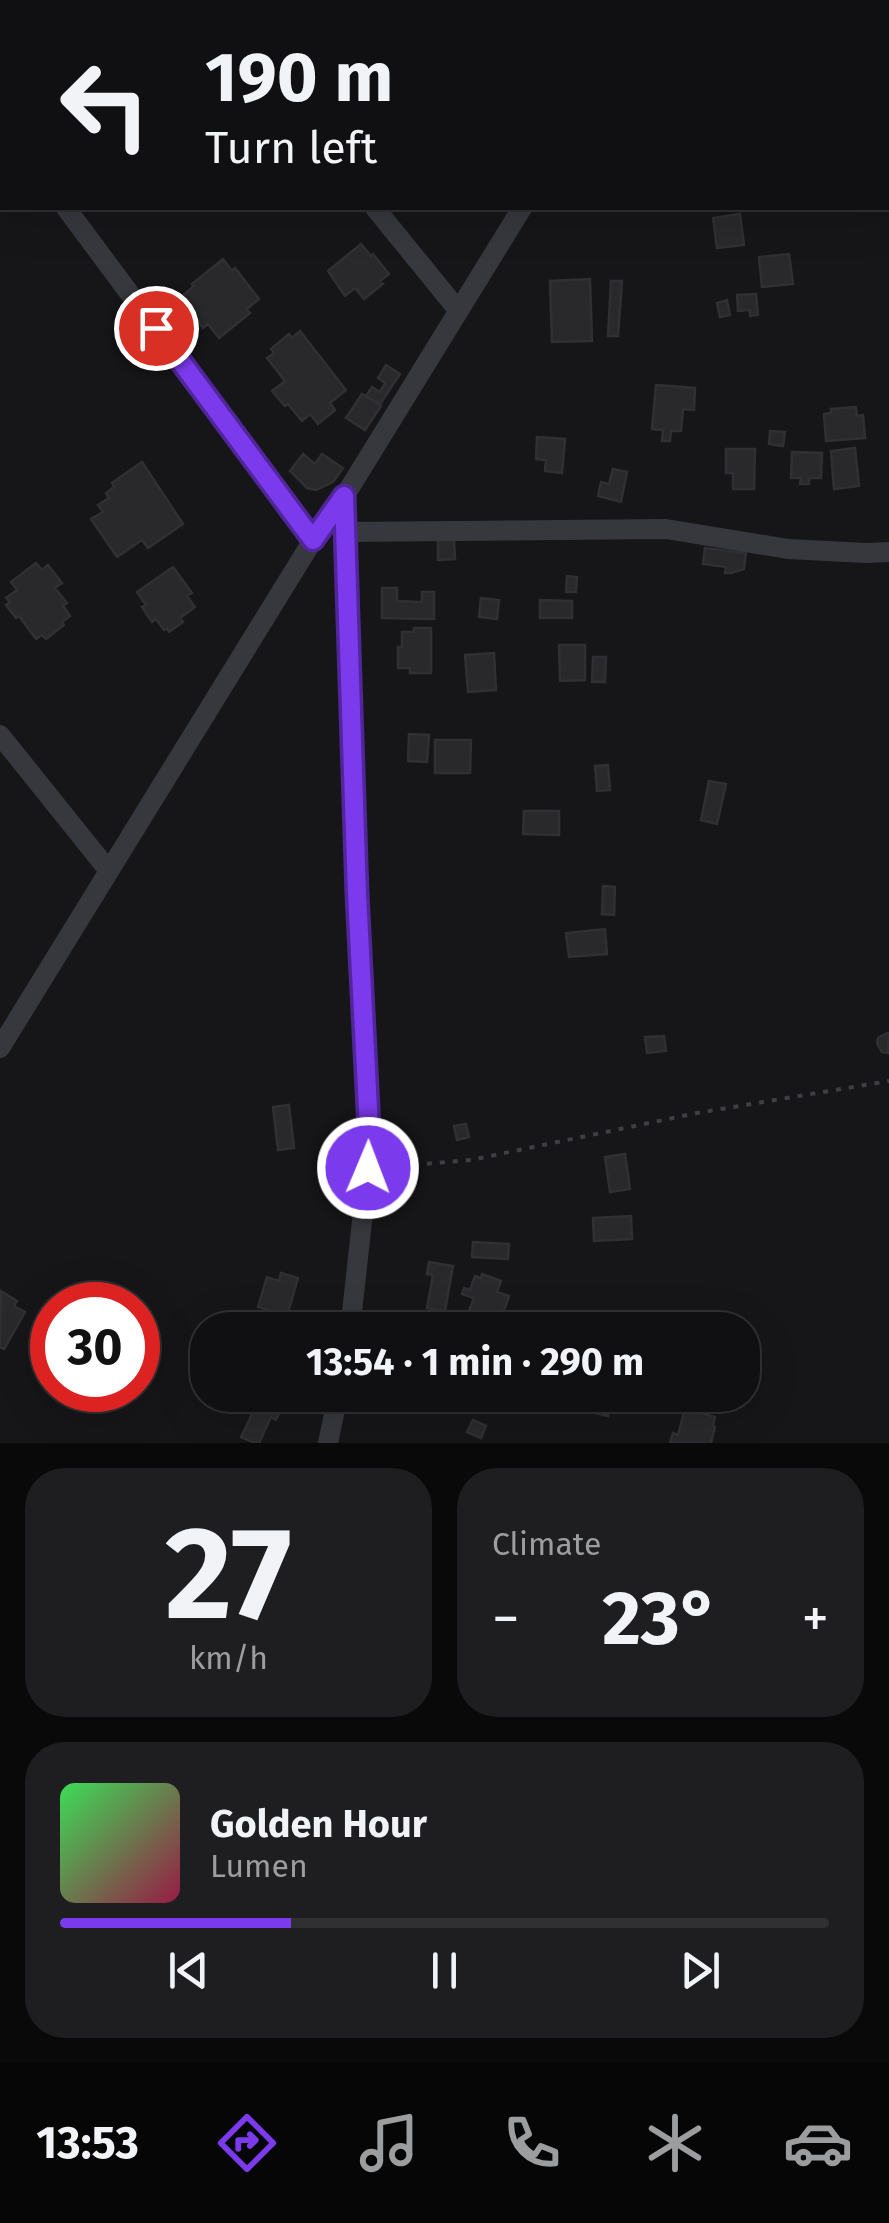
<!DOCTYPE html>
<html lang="en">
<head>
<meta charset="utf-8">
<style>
	body { margin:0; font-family:"Fira Sans",sans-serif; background:#1e1e20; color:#f1f3f6; height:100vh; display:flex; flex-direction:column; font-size:38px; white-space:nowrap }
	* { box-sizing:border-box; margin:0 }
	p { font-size:32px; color:#9c9d9f }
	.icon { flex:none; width:55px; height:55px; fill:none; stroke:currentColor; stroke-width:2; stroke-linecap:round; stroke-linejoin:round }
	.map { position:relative; height:1443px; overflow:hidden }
	.details { display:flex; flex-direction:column; gap:25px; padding:25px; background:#09090a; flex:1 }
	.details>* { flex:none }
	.top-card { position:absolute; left:0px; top:0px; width:890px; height:210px; box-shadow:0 10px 40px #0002,0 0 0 2px #303032; background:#101012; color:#f1f3f6; overflow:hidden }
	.speed { position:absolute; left:30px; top:1282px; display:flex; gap:20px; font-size:50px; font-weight:700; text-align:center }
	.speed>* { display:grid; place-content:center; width:130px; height:130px; border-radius:50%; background:#101012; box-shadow:0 10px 40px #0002,0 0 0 2px #303032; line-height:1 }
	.speed .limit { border:15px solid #d22; background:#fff; color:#111 }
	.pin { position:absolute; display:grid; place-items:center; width:85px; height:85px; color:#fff; margin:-42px; border:5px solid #fff; border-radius:50%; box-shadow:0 2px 10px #0007 }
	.me { position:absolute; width:110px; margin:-55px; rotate:1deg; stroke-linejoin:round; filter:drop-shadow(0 0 8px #0008) }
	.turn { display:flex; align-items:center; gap:35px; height:210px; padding:0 40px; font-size:45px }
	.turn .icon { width:130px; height:130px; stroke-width:2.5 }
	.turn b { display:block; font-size:70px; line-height:85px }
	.big { font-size:75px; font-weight:700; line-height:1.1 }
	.details .card { flex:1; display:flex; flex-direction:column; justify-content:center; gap:15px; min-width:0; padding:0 35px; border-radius:40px; background:#1e1e20 }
	.details .dial { align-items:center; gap:0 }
	.dial b { font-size:130px; line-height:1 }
	.song { display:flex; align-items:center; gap:30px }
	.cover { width:120px; height:120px; border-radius:15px; background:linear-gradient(135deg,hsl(130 70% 55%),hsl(340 70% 35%)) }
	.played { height:10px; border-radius:5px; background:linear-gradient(90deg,#7c3aed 30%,#303032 30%) }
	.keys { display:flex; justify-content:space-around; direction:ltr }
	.heat { display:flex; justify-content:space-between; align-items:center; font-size:55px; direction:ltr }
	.details .tiles { flex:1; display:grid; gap:25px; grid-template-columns:1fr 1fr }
	.card:last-child { grid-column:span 2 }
	.trip { position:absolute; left:190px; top:1312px; width:570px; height:100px; border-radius:40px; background:#101012; box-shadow:0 10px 40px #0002,0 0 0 2px #303032; font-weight:700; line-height:100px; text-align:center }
	.tab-bar { display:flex; height:160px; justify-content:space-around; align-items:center; background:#060607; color:#9c9d9f }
	.tab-bar .icon { width:70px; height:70px }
	.tab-bar .selected { color:#7c3aed }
	.tab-bar b { font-size:45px; color:#f1f3f6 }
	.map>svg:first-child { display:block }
	.building { fill:#29292c; stroke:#303034; stroke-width:2.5 }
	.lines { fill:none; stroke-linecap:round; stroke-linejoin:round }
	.path { stroke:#3d3f44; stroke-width:4; stroke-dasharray:5 8; stroke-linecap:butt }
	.street { stroke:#37383d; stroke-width:20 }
	.route-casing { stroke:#51269a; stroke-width:25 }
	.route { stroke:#7c3aed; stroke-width:18 }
</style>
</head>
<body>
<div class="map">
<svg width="889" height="1443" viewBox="0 0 889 1443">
	<rect width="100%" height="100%" fill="#161618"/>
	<!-- building -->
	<path class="building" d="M740,214L744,245L717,248L713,218Z
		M361,244L371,256L373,254L389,274L380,281L383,284L364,299L355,288L345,296L328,271Z
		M789,254L793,284L762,287L759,257Z
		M223,259L232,271L235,268L259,299L247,309L250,313L219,338L208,324L203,328L180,298L194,286L192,284Z
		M590,279L592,341L552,342L550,281Z
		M611,281H622L618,336H608Z
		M756,294L758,315L750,316V310L738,311L737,295Z
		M727,300L730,315L720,317L717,303Z
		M300,331L346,390L330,403L335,410L318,424L310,414L302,421L288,404L285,406L272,391L285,381L267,358L274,353L271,349L289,334L292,338Z
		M386,365L400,374L380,404L366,396L372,387L380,392L385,383L378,378Z
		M656,385L695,388L694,410L683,409L681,431H671L670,441H662L663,430L652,429Z
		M362,394L381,406L365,430L346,418Z
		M856,407L857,416L863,415L865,438L826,441L824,414L831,413V409Z
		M770,431L785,432L783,446L769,444Z
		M537,437L565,439L562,473L545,471L546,460L536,459Z
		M855,448L859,486L834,489L831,451Z
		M726,449H755L754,489H733V473H726Z
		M792,452L822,453L821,478H809V484H800L801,478H791Z
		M303,454L315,464L322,454L343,468L333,482L316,490L307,488L290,471Z
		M142,462L183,524L148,548L142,540L117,557L91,519L103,512L98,505L109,498L106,493L114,487L112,483Z
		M613,469L627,472L621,502L598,496L601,482L609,484Z
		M438,540H454L455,559L438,560Z
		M705,548L746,553L744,569L731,573H725L726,567L703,564Z
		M36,563L42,570L48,565L62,583L55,588L67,603L63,606L70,616L62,622L64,625L46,639L42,635L36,639L19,616L16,618L6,605L10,602L6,598L17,590L11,582Z
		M173,567L192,593L187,596L195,607L180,618L183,622L169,632L167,628L164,630L156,619L152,622L142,607L146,605L137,592Z
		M567,576L577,577L576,592H566Z
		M382,588H397V601L422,602V592H434V619L382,618Z
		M481,598L499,600L497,619L479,617Z
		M540,600L572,601V618H540Z
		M414,628H431V673H410V668H398V647H402V632H414Z
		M559,645H585V680L560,681Z
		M494,653L496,690L468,692L465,655Z
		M593,657H606L605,682H592Z
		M409,734L429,735L427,762L408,761Z
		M435,740H471L470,773H435Z
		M608,765L610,790L597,791L595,766Z
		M709,781L726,784L717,824L701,820Z
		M524,811H559V835L523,834Z
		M603,886L615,887L614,915L602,914Z
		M605,929L607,954L569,957L566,933Z
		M887,1033H889L888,1053L882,1052L877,1043L878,1038Z
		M664,1036L666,1051L647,1053L645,1037Z
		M289,1105L294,1148L278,1150L273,1107Z
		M466,1124L469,1137L457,1140L454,1126Z
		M625,1154L630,1189L610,1192L605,1157Z
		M631,1216L632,1239L594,1241L593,1218Z
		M473,1242L509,1244L508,1259L472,1257Z
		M429,1262L453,1266L445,1311L427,1308L433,1275L427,1274Z
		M281,1273L298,1278L287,1316L258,1307L267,1277L279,1281Z
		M482,1274L501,1281L497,1292L509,1296L497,1330L480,1327L482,1321L467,1316L474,1298L462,1294L464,1288L470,1290L475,1276L481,1278Z
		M1,1291L17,1301L14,1306L25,1312L4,1349L0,1347Z
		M591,1395H613L608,1416L587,1411Z
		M260,1398L277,1406L275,1408L280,1411L276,1420L271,1417L259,1443H255L241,1437Z
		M685,1408L715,1417L713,1426L715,1427L711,1443H670L673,1433L678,1435Z
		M473,1420L486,1426L481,1438L467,1432Z"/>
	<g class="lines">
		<!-- path -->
		<path class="path" d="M388,1167L471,1160L697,1113L889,1081"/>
		<!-- street -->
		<path class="street" d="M650,2L651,0
			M0,119L2,122
			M66,208L313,540
			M375,208L458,310
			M344,497L357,895L370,1149L350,1330
			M345,532L666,529L788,549L866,553L889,552
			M0,735L109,871
			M0,1048L313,540L344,497L522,208
			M328,1443L338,1395"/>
	</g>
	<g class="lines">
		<!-- route casing -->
		<g class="route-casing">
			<path id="route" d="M156,328L313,540L344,496L357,894L370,1148L368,1168"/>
		</g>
		<!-- route -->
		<use href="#route" class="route"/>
	</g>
</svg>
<div class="speed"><div class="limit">30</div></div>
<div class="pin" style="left:156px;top:328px;background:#d93025"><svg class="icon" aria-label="arrive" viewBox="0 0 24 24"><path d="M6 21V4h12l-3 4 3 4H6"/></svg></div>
<svg class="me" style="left:368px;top:1168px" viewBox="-20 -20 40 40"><circle r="17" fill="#7c3aed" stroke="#fff" stroke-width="3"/><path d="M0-11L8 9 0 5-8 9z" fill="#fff"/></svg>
<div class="trip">13:54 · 1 min · 290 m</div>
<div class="top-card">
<div class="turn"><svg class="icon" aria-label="left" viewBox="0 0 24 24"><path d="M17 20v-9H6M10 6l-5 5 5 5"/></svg><div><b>190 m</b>Turn left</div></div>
</div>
</div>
<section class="details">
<div class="tiles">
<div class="card dial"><b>27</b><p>km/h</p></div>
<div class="card"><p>Climate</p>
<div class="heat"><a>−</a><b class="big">23°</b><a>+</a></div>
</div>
<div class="card">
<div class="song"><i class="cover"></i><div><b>Golden Hour</b><p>Lumen</p></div></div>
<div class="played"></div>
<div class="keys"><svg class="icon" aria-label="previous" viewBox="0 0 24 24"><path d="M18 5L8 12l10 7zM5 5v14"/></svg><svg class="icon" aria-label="pause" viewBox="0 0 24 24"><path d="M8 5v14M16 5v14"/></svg><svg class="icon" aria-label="next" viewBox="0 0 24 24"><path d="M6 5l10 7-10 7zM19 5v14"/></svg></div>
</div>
</div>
</section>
<nav class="tab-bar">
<b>13:53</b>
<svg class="icon selected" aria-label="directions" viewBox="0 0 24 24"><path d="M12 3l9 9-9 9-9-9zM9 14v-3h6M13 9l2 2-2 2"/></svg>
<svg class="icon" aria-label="music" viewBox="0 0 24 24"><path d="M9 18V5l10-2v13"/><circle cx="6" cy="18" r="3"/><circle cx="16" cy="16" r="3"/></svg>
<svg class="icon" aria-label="phone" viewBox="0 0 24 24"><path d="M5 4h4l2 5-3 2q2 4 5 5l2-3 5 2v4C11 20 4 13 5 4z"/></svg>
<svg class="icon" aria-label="climate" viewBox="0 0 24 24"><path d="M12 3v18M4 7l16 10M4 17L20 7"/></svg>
<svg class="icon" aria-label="car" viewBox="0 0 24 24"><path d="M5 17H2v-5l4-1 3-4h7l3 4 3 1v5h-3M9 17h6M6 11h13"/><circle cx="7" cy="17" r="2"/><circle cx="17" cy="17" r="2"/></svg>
</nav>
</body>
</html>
